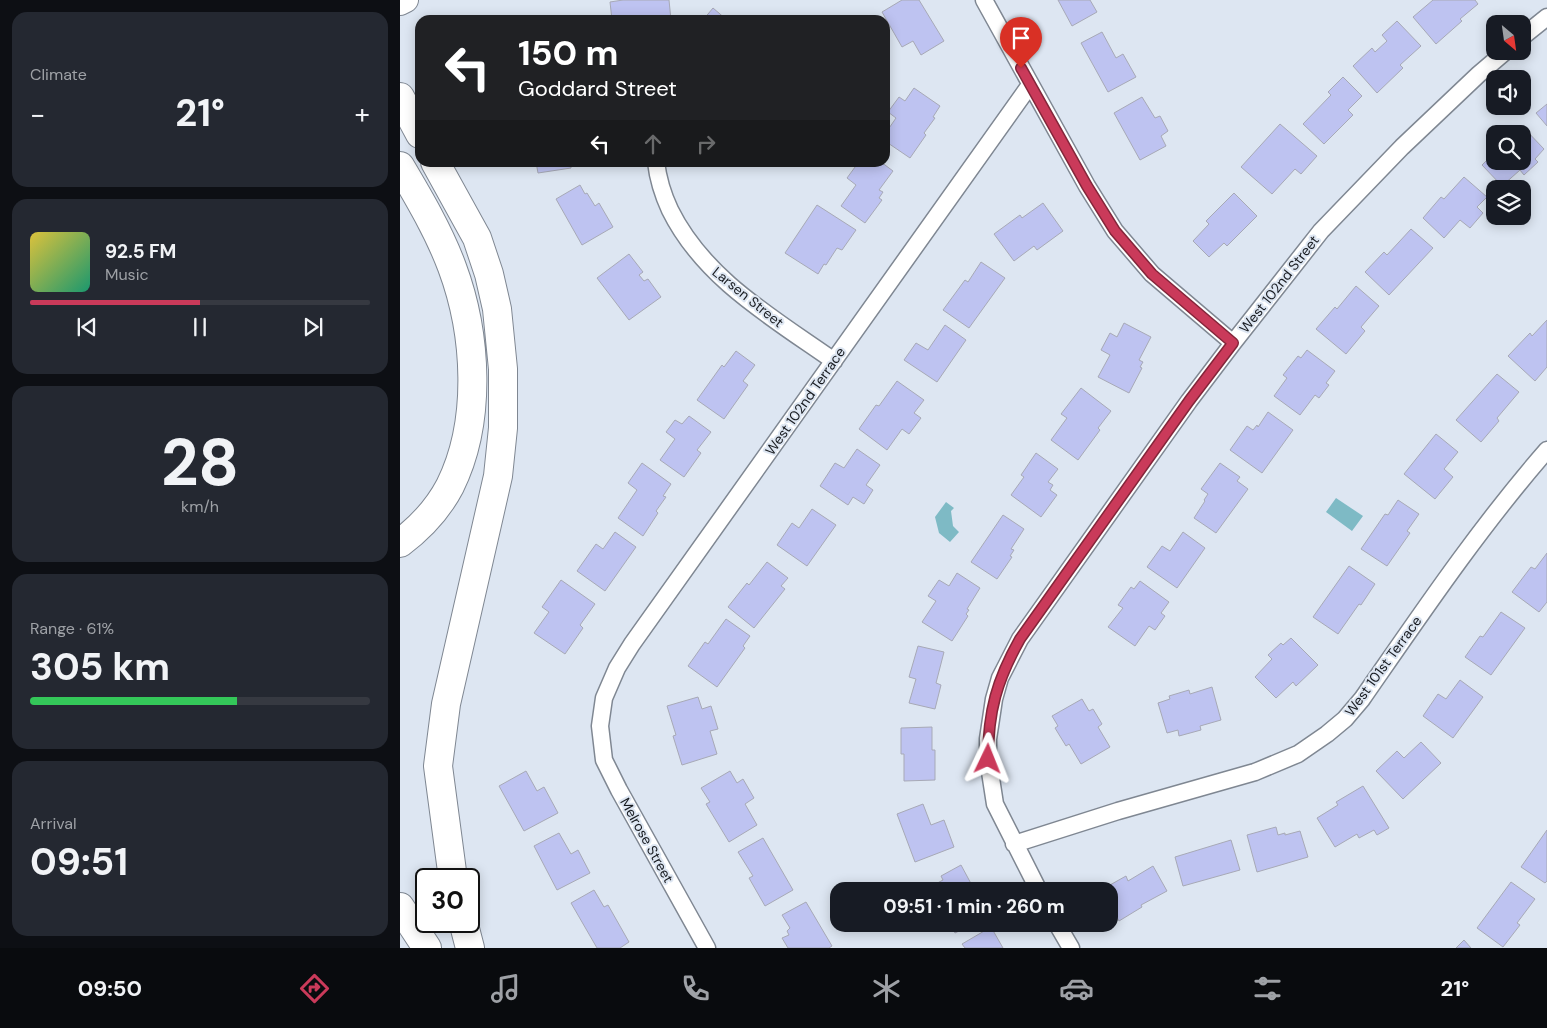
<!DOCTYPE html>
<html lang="en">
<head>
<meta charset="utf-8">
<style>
	body { margin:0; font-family:"DM Sans",sans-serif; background:#242831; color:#f1f3f6; height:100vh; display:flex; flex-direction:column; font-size:19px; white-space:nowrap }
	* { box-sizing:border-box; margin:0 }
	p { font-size:16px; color:#9ea1a6 }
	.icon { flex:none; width:28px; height:28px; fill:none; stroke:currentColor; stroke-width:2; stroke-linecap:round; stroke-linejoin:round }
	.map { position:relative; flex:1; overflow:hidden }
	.side { display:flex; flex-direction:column; gap:12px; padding:12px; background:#0d0f14; width:400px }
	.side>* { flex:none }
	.banner { position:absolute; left:15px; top:15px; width:475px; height:152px; border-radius:15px; box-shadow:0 2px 12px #0003; background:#202124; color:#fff; overflow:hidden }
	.needle { width:32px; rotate:151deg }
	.buttons { position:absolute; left:1086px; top:15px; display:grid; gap:10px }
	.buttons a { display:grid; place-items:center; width:45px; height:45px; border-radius:10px; background:#171b24; box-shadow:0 2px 12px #0003; font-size:25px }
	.speed { position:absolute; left:15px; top:868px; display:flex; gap:10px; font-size:25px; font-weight:700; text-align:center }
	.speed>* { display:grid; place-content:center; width:65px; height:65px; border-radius:50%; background:#171b24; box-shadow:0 2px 12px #0003; line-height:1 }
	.speed .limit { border:2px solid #111; border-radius:8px; background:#fff; color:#111 }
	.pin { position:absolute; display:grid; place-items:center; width:42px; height:42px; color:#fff; margin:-51px -21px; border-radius:50% 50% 50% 0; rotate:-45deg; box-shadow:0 0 5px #0007 }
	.pin .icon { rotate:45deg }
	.me { position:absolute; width:55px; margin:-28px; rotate:2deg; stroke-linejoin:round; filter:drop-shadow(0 0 4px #0008) }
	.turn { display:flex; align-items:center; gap:18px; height:105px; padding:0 20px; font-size:22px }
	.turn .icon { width:65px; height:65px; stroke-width:2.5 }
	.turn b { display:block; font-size:35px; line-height:42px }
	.lanes { display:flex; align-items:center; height:48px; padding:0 20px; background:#0003; justify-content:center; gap:25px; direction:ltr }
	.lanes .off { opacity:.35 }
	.big { font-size:38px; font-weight:700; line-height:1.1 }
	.side .card { flex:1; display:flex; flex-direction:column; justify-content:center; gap:8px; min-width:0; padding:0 18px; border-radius:15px; background:#242831 }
	.side .dial { align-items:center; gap:0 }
	.dial b { font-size:65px; line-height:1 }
	.song { display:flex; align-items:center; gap:15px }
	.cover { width:60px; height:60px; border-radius:8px; background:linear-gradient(135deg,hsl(50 70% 55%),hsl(160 70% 35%)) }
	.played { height:5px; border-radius:2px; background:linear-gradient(90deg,#ca3a5a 50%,#363941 50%) }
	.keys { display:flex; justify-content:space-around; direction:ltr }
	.heat { display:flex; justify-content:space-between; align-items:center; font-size:28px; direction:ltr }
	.charge { height:8px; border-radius:4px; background:linear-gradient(90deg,#34c759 61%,#363941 0) }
	.trip { position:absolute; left:430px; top:882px; width:288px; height:50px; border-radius:15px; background:#171b24; box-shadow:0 2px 12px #0003; font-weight:700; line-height:50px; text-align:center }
	.tabs { display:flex; height:80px; justify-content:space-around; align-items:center; background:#090b0e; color:#9ea1a6 }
	.tabs .icon { width:35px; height:35px }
	.tabs .active { color:#ca3a5a }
	.tabs b { font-size:22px; color:#f1f3f6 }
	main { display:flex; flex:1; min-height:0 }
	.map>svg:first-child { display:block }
	.water { fill:#7ebac5 }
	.building { fill:#bec3f1; stroke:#a7a9b6 }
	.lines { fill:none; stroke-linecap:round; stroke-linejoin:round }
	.minor-casing { stroke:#7f8792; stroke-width:19 }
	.secondary-casing { stroke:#7f8792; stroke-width:26 }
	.motorway-casing { stroke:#7f8792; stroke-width:30 }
	.minor { stroke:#fff; stroke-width:16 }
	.secondary { stroke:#fff; stroke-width:24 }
	.motorway { stroke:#fff; stroke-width:28 }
	.route-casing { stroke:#83263a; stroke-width:12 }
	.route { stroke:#ca3a5a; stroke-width:9 }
	.labels { text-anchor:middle; stroke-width:4; stroke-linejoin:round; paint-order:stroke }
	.street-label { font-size:14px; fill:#181b20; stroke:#dde6f2 }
</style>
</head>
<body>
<main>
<section class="side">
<div class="card"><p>Climate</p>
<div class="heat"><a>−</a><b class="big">21°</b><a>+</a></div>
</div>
<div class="card">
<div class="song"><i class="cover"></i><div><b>92.5 FM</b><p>Music</p></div></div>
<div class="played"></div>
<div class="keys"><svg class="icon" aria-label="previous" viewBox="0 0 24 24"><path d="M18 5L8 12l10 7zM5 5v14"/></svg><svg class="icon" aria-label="pause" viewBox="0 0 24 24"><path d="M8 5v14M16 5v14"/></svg><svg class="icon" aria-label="next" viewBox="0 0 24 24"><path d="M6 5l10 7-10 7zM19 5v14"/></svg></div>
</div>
<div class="card dial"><b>28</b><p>km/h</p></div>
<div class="card"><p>Range · 61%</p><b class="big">305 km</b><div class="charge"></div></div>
<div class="card"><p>Arrival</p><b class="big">09:51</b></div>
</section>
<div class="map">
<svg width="1147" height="948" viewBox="0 0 1147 948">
	<rect width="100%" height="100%" fill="#dde6f2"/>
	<!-- water -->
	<path class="water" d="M936,498L963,516L952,531L926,512Z
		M546,502L554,508L551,511L553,526L559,532L550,542L539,533L535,517Z"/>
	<!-- building -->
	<path class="building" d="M223,0H269L271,20H212L210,2Z
		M502,0H519L544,41L521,55L513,41L502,47L482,12Z
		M658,0H690L697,12L672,26Z
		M1033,0H1075L1078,4L1060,19L1062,21L1036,44L1013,17Z
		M313,8L327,20H303Z
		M997,21L1021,46L1000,65L1003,68L977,93L953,66L972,48L975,52L987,41L982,35Z
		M702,32L716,58L723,54L736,77L708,92L681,43Z
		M943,77L962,96L948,110L953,115L924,144L903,124L931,95L928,92Z
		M514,88L540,106L533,117L535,118L524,133L526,135L510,158L485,141V134L496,118L488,112L499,97L505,101Z
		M742,97L755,118L760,116L768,131L761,136L766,146L740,160L714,113Z
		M1147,104V126L1136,113Z
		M880,124L917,156L901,174L895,169L872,194L841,167Z
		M1122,126L1144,149L1135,159L1138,162L1124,175L1120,170L1102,186L1082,165L1095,152V161H1122V134H1114Z
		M136,162H171V168L138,173Z
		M463,162H481L493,171L479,190L483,192L479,198L482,200L465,223L441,206L456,185L447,178L458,163L461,165Z
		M1064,177L1087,197L1077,207L1083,213L1070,228L1060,220L1044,238L1023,218L1041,197L1044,199Z
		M180,185L185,194L187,193L195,206L199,203L213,227L182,245L156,199Z
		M834,193L857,216L827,246L824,243L809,257L793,241L809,224L806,221Z
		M643,203L663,231L637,250L634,246L614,261L594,234L620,215L622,218Z
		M417,205L456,230L442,250L437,248L426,265L424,264L418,274L385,253Z
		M1011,229L1033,248L989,295L965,272L984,252L987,255Z
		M229,254L243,272L239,275L244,281L248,279L261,297L229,320L197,278Z
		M581,262L605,278L569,328L543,310L565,280L568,282Z
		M956,286L979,306L961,327L965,331L946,354L916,329L935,307L937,309Z
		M1147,320V367L1135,381L1108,356L1130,333L1132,336Z
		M724,323L751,337L739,360L743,362L740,367L742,368L729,393L698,377L710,355L701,350L710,333L717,337Z
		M545,325L566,340L537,382L504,360L516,343L528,350Z
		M907,350L935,371L926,383L929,385L919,398L915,395L900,415L874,396L887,378L883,375L898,356L901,358Z
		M336,351L355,365L343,381L348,385L324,419L297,400L322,365L324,367Z
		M1097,374L1119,392L1097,418L1099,421L1081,442L1056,420Z
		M497,381L524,400L514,413L521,418L509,434L502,429L487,450L459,429L476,405L479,406Z
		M681,388L711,411L698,428L700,430L678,460L651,440L667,418L661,414Z
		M868,412L893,430L862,473L830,450L847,426L853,430L857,425L858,427Z
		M289,416L311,432L297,450L301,453L284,477L260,460L275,439L266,432L275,420L282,424Z
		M1036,434L1058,452L1044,469L1053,477L1035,499L1004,474Z
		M457,449L480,465L466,485L473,490L464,504L453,497L448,505L420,486L435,463L444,468Z
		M636,453L658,469L648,482L653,485L650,490L657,495L641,517L611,495L624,477L621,475Z
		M242,463L271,484L263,496L266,497L256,511L258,513L243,536L218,518L237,490L228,483Z
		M820,463L840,477L837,481L848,489L816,533L794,518L805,501L804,500L808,494L801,489Z
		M998,500L1019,514L1007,531L1010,533L987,566L961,549L985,514L988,515Z
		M412,509L436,525L407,566L377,545L392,523L399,528Z
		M603,515L624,529L611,549L614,550L610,556L612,557L597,579L571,562Z
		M215,532L236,547L205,591L177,571L196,544L203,549Z
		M783,532L805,548L777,588L747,567L762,546L770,551Z
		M1147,553V602L1139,612L1112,592L1131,567L1135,569Z
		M367,562L388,578L381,586L385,589L354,628L328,607L347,583L349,585Z
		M949,566L975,584L961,605L959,604L938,634L913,617Z
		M557,573L580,588L567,609L569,610L566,614L568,616L552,641L522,622L536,601L528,596L539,580L549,586Z
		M161,580L195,604L180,625L183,628L165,654L134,633L149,612L142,607Z
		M740,581L769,602L761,613L765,616L755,630L749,626L735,646L708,627L723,608L718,605L731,587L734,589Z
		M1101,612L1125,628L1091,675L1065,657L1080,636L1083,637Z
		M326,619L350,636L343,646L345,648L317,687L288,666L305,642L308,644Z
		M891,638L918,665L896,686L893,682L876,698L855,677L872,659L868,655L881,643L883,645Z
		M518,646L544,652L536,683L541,685L535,709L509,703L516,679L509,677Z
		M1060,680L1083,697L1053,738L1023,716L1038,694L1046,699Z
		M812,687L821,720L800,726L801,730L779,736L778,730L767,733L758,703L770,699L769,696L789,690L790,694Z
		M298,697L302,709L311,706L318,729L310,731L317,754L282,765L273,736L276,735L267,706Z
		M682,699L689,711L693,709L702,724L698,727L710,747L681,764L669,744L666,746L655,728L658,726L652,716Z
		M532,727V750H535V780L504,781V754H501V728Z
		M1021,742L1041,763L1003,799L976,771L997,751L1004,758Z
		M126,771L137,791L144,787L158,813L124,831L99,786Z
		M330,771L337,783L343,779L354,798L345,804L357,825L329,842L306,804L310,802L301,788Z
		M963,786L989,828L977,835L974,830L959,838L957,834L935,847L917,818L938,805L936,802Z
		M523,804L531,825L544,820L554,847L515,862L497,814Z
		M876,827L878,835L885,833V835L900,831L908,857L857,872L847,835Z
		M1147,830V881L1145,883L1121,867Z
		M159,833L171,854L178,850L190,873L157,890L134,846Z
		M363,838L393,890L365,906L349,878L353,876L338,852Z
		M831,840L840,870L783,886L775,857Z
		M561,865L575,891H532L530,887L543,880L541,876Z
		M753,866L767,891L741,905L742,907L719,921L709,903V891L701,890L726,876L728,881Z
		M1111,882L1135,899L1117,923L1120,925L1103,947L1077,928Z
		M194,890L204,907L208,905L229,942L220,948H197L171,903Z
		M406,902L432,946L429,948H388L382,938L389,935L387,931L390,928L382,915Z
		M550,924H573L555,933Z
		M591,927L603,948H565L562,944Z
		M1064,940L1071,948H1056Z"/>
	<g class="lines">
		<!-- minor casing -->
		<g class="minor-casing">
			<path id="minor" d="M584,0L687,186L715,231L752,274L833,343
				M1122,37L1147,17
				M256,162C258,179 263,195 270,210C304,279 373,318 434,361
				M614,844L718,811L855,772L898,754L927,734L945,719L962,699C1021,614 1079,528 1147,450
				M639,891L595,804L588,759V739L594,699L600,678L620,639L789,401L833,343L921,231L1002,147L1079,74L1106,51
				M657,924L671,948
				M307,948L219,790L204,760L200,726L204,698L217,668L232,644L630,85"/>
		</g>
		<!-- secondary casing -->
		<g class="secondary-casing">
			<path id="secondary" d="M0,3L6,0"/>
		</g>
		<!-- motorway casing -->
		<g class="motorway-casing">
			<path id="motorway" d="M0,97L20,134
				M35,162L77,238L89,274L97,309L103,369V428L98,476L46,704L38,766L53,879
				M0,166C19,198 39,232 52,267C77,334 82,422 50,486C38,509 20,528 0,543
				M0,907L27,948
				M63,921L70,948"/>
		</g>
		<!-- minor -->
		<use href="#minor" class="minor"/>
		<!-- secondary -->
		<use href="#secondary" class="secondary"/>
		<!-- motorway -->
		<use href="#motorway" class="motorway"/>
	</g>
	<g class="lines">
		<!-- route casing -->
		<g class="route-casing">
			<path id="route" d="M588,759C588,711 597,680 620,639L789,401L833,343L752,274L715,231L687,186L621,68"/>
		</g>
		<!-- route -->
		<use href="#route" class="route"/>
	</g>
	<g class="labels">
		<!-- street labels -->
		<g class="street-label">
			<text transform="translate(879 284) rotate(-52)" y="5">West 102nd Street</text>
			<text transform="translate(348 297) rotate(39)" y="5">Larsen Street</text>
			<text transform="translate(405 401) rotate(-55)" y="5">West 102nd Terrace</text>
			<text transform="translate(983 666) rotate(-54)" y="5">West 101st Terrace</text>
			<text transform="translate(247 840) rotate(61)" y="5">Melrose Street</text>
		</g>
	</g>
</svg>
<div class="buttons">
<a><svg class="needle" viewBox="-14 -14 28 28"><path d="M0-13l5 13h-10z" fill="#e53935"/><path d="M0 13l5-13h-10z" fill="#9ea1a6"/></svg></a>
<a><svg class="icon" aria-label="sound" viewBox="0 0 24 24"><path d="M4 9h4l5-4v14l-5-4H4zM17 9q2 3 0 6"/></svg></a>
<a><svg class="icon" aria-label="search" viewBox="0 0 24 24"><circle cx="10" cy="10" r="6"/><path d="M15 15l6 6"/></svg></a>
<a><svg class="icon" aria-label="layers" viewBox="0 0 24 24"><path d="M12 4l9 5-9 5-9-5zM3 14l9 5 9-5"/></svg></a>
</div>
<div class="speed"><div class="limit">30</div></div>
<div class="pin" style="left:621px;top:68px;background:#d93025"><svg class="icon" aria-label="arrive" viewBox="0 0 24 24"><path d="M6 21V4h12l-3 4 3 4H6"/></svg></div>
<svg class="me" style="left:588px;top:759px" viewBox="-20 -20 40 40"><path d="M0-17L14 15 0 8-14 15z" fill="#ca3a5a" stroke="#fff" stroke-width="4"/></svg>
<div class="trip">09:51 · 1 min · 260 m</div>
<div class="banner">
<div class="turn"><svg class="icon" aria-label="left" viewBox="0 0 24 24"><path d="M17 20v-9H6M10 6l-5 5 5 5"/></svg><div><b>150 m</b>Goddard Street</div></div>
<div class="lanes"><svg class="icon" aria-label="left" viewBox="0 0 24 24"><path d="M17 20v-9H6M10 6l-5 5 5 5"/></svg><svg class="icon off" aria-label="ahead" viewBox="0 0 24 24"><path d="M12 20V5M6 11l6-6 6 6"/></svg><svg class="icon off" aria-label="right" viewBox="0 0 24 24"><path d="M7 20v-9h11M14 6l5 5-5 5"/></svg></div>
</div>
</div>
</main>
<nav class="tabs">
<b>09:50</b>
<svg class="icon active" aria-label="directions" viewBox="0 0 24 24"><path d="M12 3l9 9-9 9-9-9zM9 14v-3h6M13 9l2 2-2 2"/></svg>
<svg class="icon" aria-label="music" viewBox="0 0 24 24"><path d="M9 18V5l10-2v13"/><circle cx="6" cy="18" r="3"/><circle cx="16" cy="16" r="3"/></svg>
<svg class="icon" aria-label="phone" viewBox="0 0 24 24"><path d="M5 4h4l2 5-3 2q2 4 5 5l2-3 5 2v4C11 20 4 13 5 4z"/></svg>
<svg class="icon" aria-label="climate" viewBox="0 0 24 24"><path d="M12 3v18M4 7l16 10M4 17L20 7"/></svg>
<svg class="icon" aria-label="car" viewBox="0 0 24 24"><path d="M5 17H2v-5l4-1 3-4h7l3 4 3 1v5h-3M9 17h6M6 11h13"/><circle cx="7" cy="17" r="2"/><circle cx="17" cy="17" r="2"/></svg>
<svg class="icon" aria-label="filters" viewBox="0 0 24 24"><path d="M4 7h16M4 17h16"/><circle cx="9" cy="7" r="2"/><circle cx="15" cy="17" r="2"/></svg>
<b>21°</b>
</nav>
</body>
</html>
